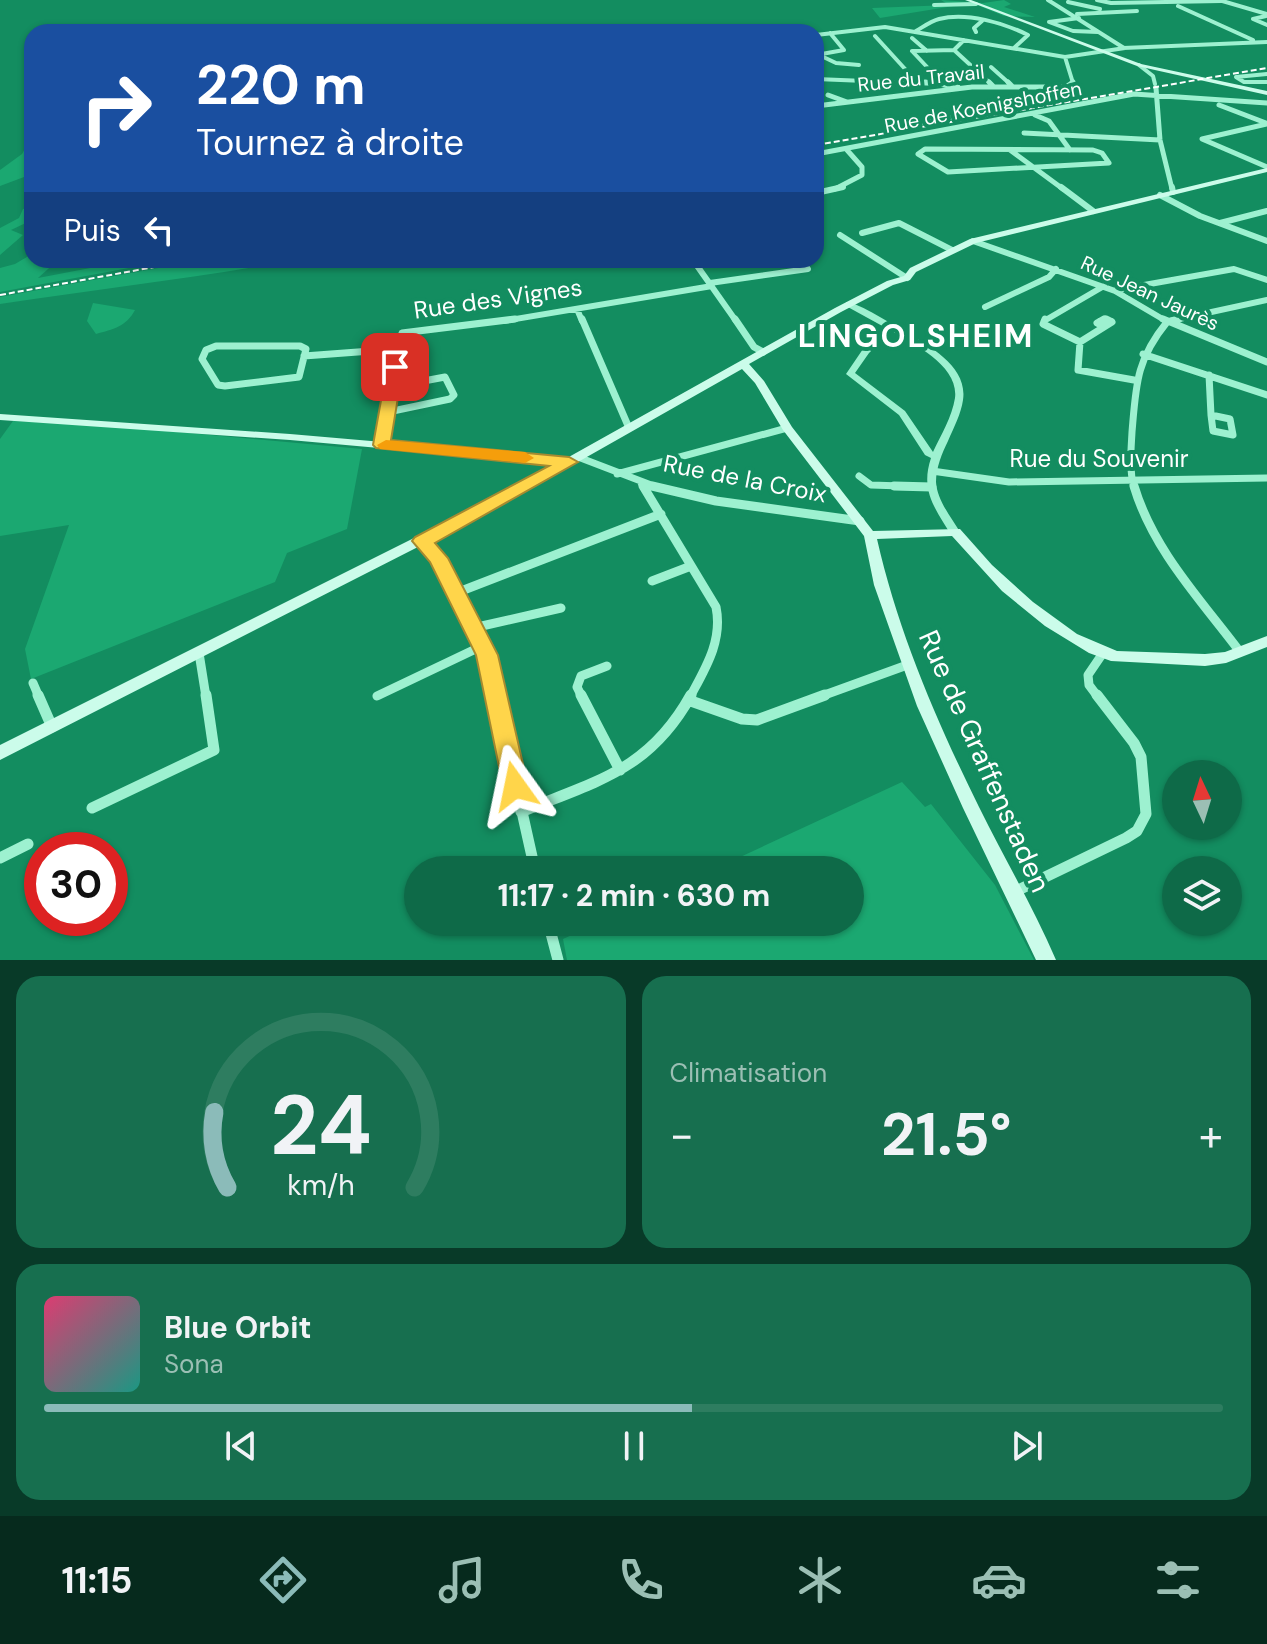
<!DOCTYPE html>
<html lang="fr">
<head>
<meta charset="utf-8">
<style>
	body { margin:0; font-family:"DM Sans",sans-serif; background:#176f4f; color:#f1f3f6; height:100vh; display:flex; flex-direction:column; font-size:30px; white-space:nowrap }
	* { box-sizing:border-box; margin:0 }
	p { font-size:26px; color:#9bbfb4 }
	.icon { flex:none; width:44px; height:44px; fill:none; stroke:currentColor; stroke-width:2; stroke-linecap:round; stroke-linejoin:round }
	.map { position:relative; height:960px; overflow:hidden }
	.drawer { display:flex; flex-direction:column; gap:16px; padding:16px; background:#083a28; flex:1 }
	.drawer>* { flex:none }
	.banner { position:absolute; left:24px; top:24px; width:800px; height:244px; border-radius:24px; box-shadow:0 2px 6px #0004; background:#1a4fa0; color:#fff; overflow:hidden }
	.needle { width:52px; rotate:356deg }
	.tools { position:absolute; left:1162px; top:760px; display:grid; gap:16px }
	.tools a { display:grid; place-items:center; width:80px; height:80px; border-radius:50%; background:#0e6a48; box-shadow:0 2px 6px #0004; font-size:40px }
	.speed { position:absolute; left:24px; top:832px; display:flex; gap:16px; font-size:40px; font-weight:700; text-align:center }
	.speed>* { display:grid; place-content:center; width:104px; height:104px; border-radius:50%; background:#0e6a48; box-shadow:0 2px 6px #0004; line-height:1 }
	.speed .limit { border:12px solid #d22; background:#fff; color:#111 }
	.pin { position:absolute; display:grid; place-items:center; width:68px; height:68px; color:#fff; margin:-34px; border-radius:16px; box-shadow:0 4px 12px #0006 }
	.me { position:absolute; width:88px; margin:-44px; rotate:348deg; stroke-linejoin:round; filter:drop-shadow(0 0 6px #0008) }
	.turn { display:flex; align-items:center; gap:28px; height:168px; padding:0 40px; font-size:36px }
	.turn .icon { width:104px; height:104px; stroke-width:2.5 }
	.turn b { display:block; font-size:56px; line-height:68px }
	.then { display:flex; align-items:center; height:76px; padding:0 40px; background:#0003; gap:16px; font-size:30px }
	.big { font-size:60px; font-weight:700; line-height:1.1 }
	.drawer .widget { flex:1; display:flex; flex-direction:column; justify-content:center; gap:12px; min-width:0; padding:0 28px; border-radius:24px; background:#176f4f }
	.drawer .dial { align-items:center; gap:0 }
	.dial svg { height:208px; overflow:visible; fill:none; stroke:#2e7d60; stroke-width:7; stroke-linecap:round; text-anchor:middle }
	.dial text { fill:#f1f3f6; stroke:none }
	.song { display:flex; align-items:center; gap:24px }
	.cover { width:96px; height:96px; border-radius:12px; background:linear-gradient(135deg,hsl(340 70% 55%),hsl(170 70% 35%)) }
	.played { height:8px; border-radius:4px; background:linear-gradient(90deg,#8bbbb9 55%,#2e7d60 55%) }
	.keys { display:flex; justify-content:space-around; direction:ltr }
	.heat { display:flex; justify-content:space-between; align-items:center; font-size:44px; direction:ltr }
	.drawer .tiles { flex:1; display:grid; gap:16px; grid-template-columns:1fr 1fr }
	.widget:last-child { grid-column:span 2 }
	.trip { position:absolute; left:404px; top:856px; width:460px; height:80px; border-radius:40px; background:#0e6a48; box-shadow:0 2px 6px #0004; font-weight:700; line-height:80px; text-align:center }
	.tabs { display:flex; height:128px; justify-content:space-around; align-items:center; background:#062a1d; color:#9bbfb4 }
	.tabs .icon { width:56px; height:56px }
	.tabs .current { color:#8bbbb9 }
	.tabs b { font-size:36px; color:#f1f3f6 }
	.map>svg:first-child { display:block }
	.green { fill:#1ba871 }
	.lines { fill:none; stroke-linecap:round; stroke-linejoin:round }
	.minor-far5 { stroke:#9df1d0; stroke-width:4 }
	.minor-far4 { stroke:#9df1d0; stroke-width:5 }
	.minor-far3 { stroke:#9df1d0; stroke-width:6 }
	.minor-far2 { stroke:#9df1d0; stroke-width:7 }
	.minor-far1 { stroke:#9df1d0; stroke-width:9 }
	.minor { stroke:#9df1d0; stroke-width:11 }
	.tertiary { fill:#9df1d0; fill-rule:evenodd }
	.secondary { fill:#cbfcea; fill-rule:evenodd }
	.rail { stroke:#fff; stroke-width:2; stroke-dasharray:6 3; stroke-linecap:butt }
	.route { fill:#ffd54a; stroke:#a68a30; stroke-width:2 }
	.slow { fill:#f59e0b }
	.labels { text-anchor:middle; stroke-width:8; stroke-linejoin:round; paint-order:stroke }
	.far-street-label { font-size:20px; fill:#fff; stroke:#138d60 }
	.street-label { font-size:24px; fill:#fff; stroke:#138d60 }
	.near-street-label { font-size:28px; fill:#fff; stroke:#138d60 }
	.district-label { font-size:32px; font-weight:bold; letter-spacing:2px; fill:#fff; stroke:#138d60 }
</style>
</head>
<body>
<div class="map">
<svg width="1267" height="960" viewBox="0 0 1267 960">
	<rect width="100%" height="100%" fill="#138d60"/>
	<!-- green -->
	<path class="green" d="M941,0L983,3L1004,0L1011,4L1004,7L1035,17L1004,16L972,3L880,18L872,8L949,5Z
		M32,137V174L0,186V170L22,154Z
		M32,207V220L11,230L23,235L0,255V228L19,218L23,209Z
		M32,254V260H58L38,278L132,260H172L0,292V268L15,264Z
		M202,260H295C197,278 99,289 0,304V297Z
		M93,303L135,310C126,327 113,329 96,334L87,321Z
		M13,421L103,425L362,449L347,529L287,553L275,582L31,679L25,649L69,525L0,536V439Z
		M902,782L925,807L931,804L995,885L1034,960H567L563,939L600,922H850V870H712Z"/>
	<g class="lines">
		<!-- minor-far5 -->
		<path class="minor-far5" d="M1048,0L1124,48
			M1097,0L1111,3L1221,1
			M1219,0L1267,14
			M1068,2L1100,9
			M934,5L976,4
			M1178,6L1253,40
			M1077,14L1137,11
			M1266,16L1253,19L1267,25
			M1079,18L1049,22L1073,31L1098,32
			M916,31C923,27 931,21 939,19C967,12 1004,23 1028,35L1014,48
			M976,32L974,28L982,21
			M816,35L885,27L1065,57L1125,48
			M875,36L916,81
			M912,38L927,51
			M964,40L954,50L991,84
			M1123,48L1267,42
			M912,51L943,84
			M912,51L954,50
			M817,54L836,63L859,65
			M816,55L844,50L830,33
			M1065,57L1073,83L1071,84
			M1139,65L1153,76L1155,84
			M991,67L1010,84
			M1267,74L1236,77L1244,82H1267
			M816,79L939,84"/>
		<!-- minor-far4 -->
		<path class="minor-far4" d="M925,82L958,87
			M989,82L993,86
			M1008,82L1012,86
			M1156,88L1160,140L1172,189
			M828,95L847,102
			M1219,105L1266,123
			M816,106L972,87H1066L1073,82
			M1035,115L1049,121L1070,150
			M1267,124L1202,139L1267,167
			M899,126L1045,102
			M1024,133L1160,140
			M925,149L1093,150L1102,153L1109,163L948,172L918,154Z
			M1010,150L1063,189
			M816,154L1134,94L1267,103
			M835,189L862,175V167L847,150"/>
		<!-- minor-far3 -->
		<path class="minor-far3" d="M1061,187L1093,211
			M1172,187L1173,192
			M816,193L843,187
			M1160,195L1200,216L1267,241
			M1220,223L1267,211
			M862,233L899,223L952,250
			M840,235L907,278
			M973,241L1115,291L1166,321
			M693,260L736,321
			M710,283L808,269L801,260
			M1116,290L1234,269L1267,280
			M985,307L1049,277L1056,269
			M577,309L582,321
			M504,321L712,286
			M1044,321L1104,286
			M1100,321H1111
			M1170,321L1267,300"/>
		<!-- minor-far2 -->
		<path class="minor-far2" d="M582,319L629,428
			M735,319L754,347L763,352
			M1045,319L1043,324L1080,342L1078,370L1134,380
			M1104,319L1097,323L1104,327L1112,322L1106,319
			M1163,319L1267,362
			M1080,342L1104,327
			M216,346H300L306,349L299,377L225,386L218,385L202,359L206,350Z
			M1143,354L1267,395
			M304,356L398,349
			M1209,375L1211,415
			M388,412L450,399L454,395L445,377L392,387
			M1211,415L1230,419L1233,435L1213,431Z
			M382,445L402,333L515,319
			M578,457L659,488
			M932,471L1009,482L1267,478
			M617,474L787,428
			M859,476L871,485L932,487
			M640,481L644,488
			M1134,488C1129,469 1131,451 1132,432C1136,385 1136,360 1167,322L1179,319"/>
		<!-- minor-far1 -->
		<path class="minor-far1" d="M643,486L716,607C723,641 705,669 690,697
			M652,486L716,501L860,521
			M894,486L932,487
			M1134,486C1153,550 1201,600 1240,652
			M422,541C459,580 485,646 496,697
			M652,581L691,566
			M456,593L661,514
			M473,628L561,608
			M199,653L206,697
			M33,683L39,697
			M377,696L482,646
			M582,697L577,687L581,676L607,666
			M819,697L910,664
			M1098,697L1089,685L1088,675L1103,653"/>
		<!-- minor -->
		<path class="minor" d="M38,695L52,727
			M496,695L535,870
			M581,695L620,770
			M688,700L742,719L757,720L825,695
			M92,808L214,750L206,695
			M521,812C596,781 649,771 691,695
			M0,858L28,844
			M1014,892L1126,838L1137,831L1146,814L1141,757L1134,743L1097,695
			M548,922L558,960"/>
		<!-- tertiary -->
		<path class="tertiary" d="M846,302C860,303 893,325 907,333C931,347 968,367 963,400C961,414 954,427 948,441C942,453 936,468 936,482C937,500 951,517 960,532L959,535H951C935,508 920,491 931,458L925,455L899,415L846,374L863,349L886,328L846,306ZM892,331C915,345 959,366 955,398C952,417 941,435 933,452L905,411L855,373L869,353Z"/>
		<!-- secondary -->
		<path class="secondary" d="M965,0H971L1141,64L1267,91V95L1137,66Z
			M1267,168V172L976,243L916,272L910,280L893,285L841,312L749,364L764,381L792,427L873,531L960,529L992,565L1033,602L1077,634L1117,651L1205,654L1225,652L1267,636V647L1226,663L1205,666L1111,661L1089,653L1045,626L1002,591L952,536L877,539C898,632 937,722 979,807C1004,858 1034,908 1056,960H1036L963,808L917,706L874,585L864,536L783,430L755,383L742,369L518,496L0,760V745L510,490L556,464L290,440L0,420V414L290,434L567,458L835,308L887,281L904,276L910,268L970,239Z"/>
		<!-- rail -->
		<path class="rail" d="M816,145L1267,68
			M0,295L193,260"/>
	</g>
	<!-- route -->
	<path class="route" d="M395,363L403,367L391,440L569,457L578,462L435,543L448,558L498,655L528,786L524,794L515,797L507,794L503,786L476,655L430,562L412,541L415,537L549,466L376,448L373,445L387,367Z"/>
	<!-- slow -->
	<path class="slow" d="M386,440L525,452L534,458L525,463L380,449L377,445Z"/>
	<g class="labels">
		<!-- far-street labels -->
		<g class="far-street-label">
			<text transform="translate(921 78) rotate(-6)" y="7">Rue du Travail</text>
			<text transform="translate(983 107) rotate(-11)" y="7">Rue de Koenigshoffen</text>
			<text transform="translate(1150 293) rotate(25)" y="7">Rue Jean Jaurès</text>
		</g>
		<!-- street labels -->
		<g class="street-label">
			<text transform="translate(498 299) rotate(-8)" y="8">Rue des Vignes</text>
			<text x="1099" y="467">Rue du Souvenir</text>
			<text transform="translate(745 479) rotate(11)" y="8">Rue de la Croix</text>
		</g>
		<!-- near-street labels -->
		<g class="near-street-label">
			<text transform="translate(985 761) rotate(66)" y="10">Rue de Graffenstaden</text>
		</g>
		<!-- district labels -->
		<g class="district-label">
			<text x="916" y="347">LINGOLSHEIM</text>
		</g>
	</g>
</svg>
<div class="tools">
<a><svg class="needle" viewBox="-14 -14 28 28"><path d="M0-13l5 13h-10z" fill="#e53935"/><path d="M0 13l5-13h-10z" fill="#9bbfb4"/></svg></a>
<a><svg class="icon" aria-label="layers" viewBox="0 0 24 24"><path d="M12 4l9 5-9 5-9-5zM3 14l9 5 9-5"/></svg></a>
</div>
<div class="speed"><div class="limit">30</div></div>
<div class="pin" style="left:395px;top:367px;background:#d93025"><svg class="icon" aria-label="arrive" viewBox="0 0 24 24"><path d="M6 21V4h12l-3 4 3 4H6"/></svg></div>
<svg class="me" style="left:515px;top:786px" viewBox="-20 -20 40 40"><path d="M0-17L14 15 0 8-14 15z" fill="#ffd54a" stroke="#fff" stroke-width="4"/></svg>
<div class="trip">11:17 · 2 min · 630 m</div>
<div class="banner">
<div class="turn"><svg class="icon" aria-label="right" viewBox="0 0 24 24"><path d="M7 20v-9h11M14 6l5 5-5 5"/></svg><div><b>220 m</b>Tournez à droite</div></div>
<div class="then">Puis<svg class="icon" aria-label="left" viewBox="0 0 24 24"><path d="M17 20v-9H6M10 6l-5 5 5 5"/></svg></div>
</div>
</div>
<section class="drawer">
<div class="tiles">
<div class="widget dial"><svg viewBox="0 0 100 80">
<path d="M14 69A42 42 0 1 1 86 69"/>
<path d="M14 69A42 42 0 0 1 9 40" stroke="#8bbbb9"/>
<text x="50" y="56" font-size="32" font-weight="700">24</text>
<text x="50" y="72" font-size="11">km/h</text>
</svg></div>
<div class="widget"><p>Climatisation</p>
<div class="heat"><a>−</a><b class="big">21.5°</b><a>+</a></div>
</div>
<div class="widget">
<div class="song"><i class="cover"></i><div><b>Blue Orbit</b><p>Sona</p></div></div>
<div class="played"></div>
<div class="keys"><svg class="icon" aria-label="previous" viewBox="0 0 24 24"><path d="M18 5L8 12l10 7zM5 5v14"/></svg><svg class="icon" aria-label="pause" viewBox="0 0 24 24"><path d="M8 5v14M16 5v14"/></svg><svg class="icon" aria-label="next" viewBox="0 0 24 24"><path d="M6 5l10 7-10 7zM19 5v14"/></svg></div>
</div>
</div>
</section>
<nav class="tabs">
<b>11:15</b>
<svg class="icon current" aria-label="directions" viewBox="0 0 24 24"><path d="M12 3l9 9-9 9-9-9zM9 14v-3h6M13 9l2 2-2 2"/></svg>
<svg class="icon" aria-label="music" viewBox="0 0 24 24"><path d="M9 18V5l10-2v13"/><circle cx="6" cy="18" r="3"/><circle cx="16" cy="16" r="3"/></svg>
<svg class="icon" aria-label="phone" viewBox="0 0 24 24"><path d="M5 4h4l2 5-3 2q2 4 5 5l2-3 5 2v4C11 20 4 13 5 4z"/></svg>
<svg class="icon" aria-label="climate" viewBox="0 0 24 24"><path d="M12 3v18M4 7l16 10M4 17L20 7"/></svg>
<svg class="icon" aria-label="car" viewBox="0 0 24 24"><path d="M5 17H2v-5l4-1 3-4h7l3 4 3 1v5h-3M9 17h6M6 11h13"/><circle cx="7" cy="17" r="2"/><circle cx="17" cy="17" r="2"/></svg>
<svg class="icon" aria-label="filters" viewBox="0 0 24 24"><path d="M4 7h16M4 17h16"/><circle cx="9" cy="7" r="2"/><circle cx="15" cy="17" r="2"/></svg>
</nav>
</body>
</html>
